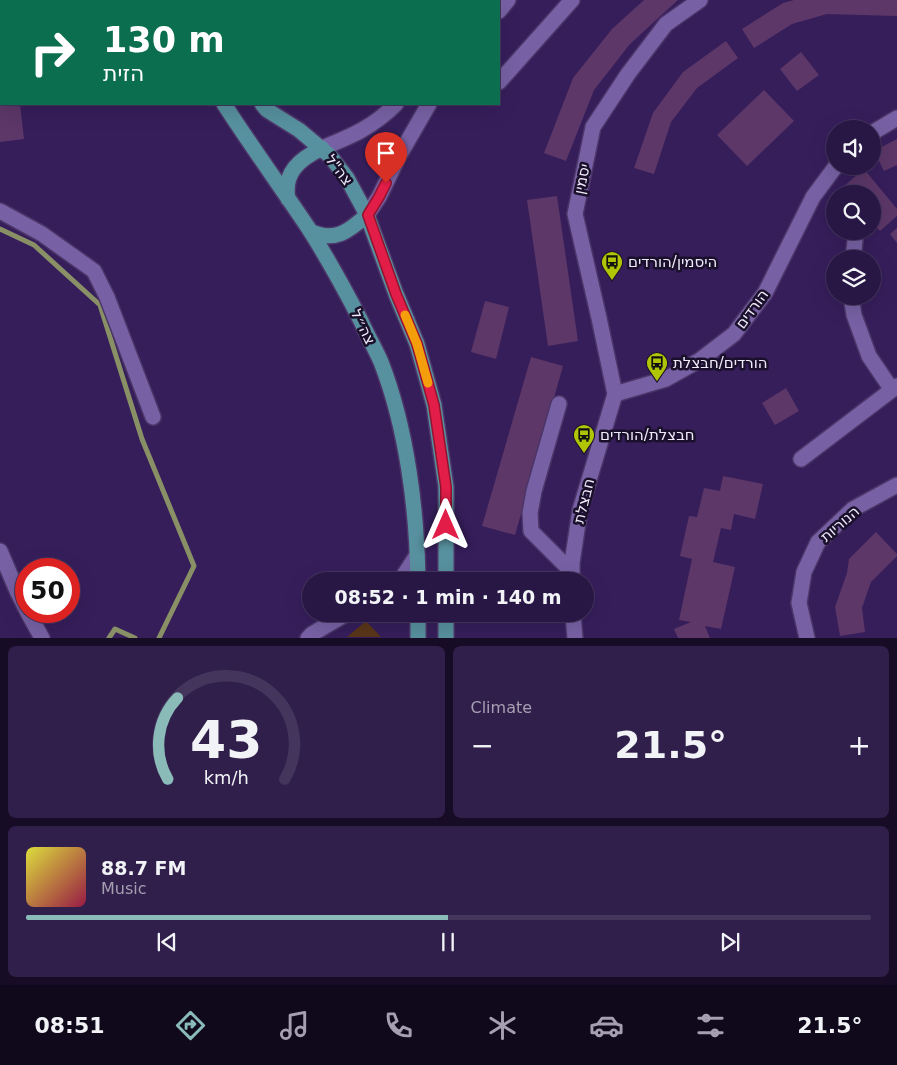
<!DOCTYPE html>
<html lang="en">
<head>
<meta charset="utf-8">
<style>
	body { margin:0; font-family:"DejaVu Sans","Noto Sans Hebrew",sans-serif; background:#301f4b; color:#f1f3f6; height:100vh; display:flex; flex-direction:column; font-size:19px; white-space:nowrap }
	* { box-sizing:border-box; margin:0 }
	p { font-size:16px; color:#a59fb2 }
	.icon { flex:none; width:28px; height:28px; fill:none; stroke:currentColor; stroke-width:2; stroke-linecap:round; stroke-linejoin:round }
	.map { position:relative; height:638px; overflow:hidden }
	.sheet { display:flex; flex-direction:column; gap:8px; padding:8px; background:#160c25; flex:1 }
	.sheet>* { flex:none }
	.banner { position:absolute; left:0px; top:0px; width:500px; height:105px; box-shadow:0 5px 20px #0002,0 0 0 1px #44355d; background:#0b6e4f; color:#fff; overflow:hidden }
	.tools { position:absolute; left:826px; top:120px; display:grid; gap:10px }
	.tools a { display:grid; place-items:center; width:55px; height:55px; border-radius:50%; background:#281644; box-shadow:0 5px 20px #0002,0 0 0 1px #44355d; font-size:25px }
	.speed { position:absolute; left:15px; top:558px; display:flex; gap:10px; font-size:25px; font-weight:700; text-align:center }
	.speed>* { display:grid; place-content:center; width:65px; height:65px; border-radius:50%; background:#281644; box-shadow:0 5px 20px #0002,0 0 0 1px #44355d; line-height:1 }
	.speed .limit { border:8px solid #d22; background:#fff; color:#111 }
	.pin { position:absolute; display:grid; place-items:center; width:42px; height:42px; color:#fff; margin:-51px -21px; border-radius:50% 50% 50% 0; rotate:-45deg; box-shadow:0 0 5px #0007 }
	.pin .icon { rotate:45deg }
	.me { position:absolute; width:55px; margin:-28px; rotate:0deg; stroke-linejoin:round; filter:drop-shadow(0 0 4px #0008) }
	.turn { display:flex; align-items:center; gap:18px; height:105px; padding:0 20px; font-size:22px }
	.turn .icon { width:65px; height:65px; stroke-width:2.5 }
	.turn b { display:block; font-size:35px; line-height:42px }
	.big { font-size:38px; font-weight:700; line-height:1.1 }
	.sheet .widget { flex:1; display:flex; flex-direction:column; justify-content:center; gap:8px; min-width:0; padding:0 18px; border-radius:8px; background:#301f4b }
	.sheet .dial { align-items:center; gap:0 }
	.dial svg { height:130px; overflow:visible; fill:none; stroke:#44355d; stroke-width:7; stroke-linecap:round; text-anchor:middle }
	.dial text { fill:#f1f3f6; stroke:none }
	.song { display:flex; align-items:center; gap:15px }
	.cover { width:60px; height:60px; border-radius:8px; background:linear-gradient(135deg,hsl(60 70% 55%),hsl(340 70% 35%)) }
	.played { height:5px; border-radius:2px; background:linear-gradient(90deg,#8bbbb9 50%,#44355d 50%) }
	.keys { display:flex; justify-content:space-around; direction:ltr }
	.heat { display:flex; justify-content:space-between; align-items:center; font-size:28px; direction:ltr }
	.sheet .tiles { flex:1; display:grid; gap:8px; grid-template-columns:1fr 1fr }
	.widget:last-child { grid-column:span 2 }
	.trip { position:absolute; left:302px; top:572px; width:292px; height:50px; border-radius:25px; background:#281644; box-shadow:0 5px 20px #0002,0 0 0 1px #44355d; font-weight:700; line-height:50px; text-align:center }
	.dock { display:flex; height:80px; justify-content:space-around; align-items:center; background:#10091b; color:#a59fb2 }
	.dock .icon { width:35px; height:35px }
	.dock .active { color:#8bbbb9 }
	.dock b { font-size:22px; color:#f1f3f6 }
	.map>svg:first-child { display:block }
	.green { fill:#593619 }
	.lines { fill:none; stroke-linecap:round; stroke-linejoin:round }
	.stream { stroke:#8a9066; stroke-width:5 }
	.building { fill:#5c3768 }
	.minor-casing { stroke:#4c3568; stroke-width:18 }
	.major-casing { stroke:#4c3568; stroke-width:18 }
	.minor { stroke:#7761a4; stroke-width:15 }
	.major { stroke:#57909e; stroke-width:15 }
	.route-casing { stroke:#92132f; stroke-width:12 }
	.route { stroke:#e11d48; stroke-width:9 }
	.slow { stroke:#f59e0b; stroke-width:9 }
	.labels { text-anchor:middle; stroke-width:5; stroke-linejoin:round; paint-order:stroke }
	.street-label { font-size:15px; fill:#efebfb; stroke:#1a102b }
	.poi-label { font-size:15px; fill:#efebfb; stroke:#1a102b; text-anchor:start }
</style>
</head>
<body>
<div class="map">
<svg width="897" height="638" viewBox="0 0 897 638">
	<rect width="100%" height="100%" fill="#361e5b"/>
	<!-- green -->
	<path class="green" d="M366,621L381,637H347Z"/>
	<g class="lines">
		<!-- stream -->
		<path class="stream" d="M0,229L34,245L100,305L142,439L194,566L159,638
			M109,638L115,629L135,638"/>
	</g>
	<!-- building -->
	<path class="building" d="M644,0H678L630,44L594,90L566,161L544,153L573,78L612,29Z
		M794,0H897V16L827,14L792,24L754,48L742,29L783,3Z
		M726,41L738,58L697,88L671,122L654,174L634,168L653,113L683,72Z
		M801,52L819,75L797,91L780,69Z
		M764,90L794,121L747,166L717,135Z
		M0,104H20L24,139L0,142Z
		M897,139V165L884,171L874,151Z
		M864,169L897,209V216L880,231L872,222V194H849L843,187Z
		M557,196L578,341L548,346L527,200Z
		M897,228V243L890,234Z
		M485,301L509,307L496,359L471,352Z
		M531,357L563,366L515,535L482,526Z
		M786,388L799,411L775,425L762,403Z
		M723,476L763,484L755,519L734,514L731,530L721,528L713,562L735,567L721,629L705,626L710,638H678L674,629L691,622L679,620L692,559L680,556L689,516L697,517L704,488L720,491Z
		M876,532L897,554V556L871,582L862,608L865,632L840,636L835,607L847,573L849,559Z"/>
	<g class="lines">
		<!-- minor casing -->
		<g class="minor-casing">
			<path id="minor" d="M430,0L431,1
				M451,0L452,1
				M476,1L477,0
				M499,11L508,0
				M499,82L572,0
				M872,133L897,118
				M322,148C352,136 373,127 396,104
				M0,211L42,234L94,271L107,297L153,417
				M367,215L379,197L399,156L429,104
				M853,259L855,241
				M851,296L854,315L869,356L892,390
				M615,394L666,379L700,360L734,334L765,293L813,197L836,166
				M559,404L534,491L530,513L531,531L572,572
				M801,459L897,386
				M0,551L18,593L26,609
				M400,581L417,555
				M572,581V563L580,510L615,394L599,318L575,214L593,127L628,74L666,24L700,0
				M27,611L42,638
				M573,614L575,638
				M308,638L312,634L346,614
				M807,638L799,603L804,572L818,542L853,509L897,485"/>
		</g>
		<!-- major casing -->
		<g class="major-casing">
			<path id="major" d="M178,0V1
				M205,0V1
				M224,104C251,146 281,187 309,229C328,259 345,290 361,321C367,335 375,348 381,362C407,429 417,510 418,581
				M262,104L267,110L299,130L330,156L347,178L367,215L396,294L417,344L434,405L446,487V581
				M288,199C283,172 300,159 322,148
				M310,231C335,243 349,231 367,215
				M418,614V638
				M446,614V638"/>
		</g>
		<!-- minor -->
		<use href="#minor" class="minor"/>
		<!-- major -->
		<use href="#major" class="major"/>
	</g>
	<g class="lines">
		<!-- route casing -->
		<g class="route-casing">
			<path id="route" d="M386,183L379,197L368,215L396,294L417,344L434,405L446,487V525"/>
		</g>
		<!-- route -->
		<use href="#route" class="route"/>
		<!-- slow -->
		<path class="slow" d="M405,315L417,344L428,383"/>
	</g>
	<!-- icons -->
	<defs>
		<g id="bus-pin" transform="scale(1.125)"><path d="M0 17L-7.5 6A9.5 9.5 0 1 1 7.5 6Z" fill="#afc505" stroke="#1a102b"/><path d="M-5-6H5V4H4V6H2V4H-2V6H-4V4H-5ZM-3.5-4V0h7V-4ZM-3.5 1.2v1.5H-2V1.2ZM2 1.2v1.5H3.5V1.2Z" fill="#111"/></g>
	</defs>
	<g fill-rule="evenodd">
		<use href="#bus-pin" x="612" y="262"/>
		<use href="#bus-pin" x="657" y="363"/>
		<use href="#bus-pin" x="584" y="435"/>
	</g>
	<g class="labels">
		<!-- street labels -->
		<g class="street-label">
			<text transform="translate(339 170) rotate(53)" y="5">צה"ל</text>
			<text transform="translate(582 179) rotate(-78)" y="5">יסמין</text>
			<text transform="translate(752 309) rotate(-54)" y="5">הורדים</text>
			<text transform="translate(363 327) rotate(64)" y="5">צה״ל</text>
			<text transform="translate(584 501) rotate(-76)" y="5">חבצלת</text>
			<text transform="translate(840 524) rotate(-41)" y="5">הנוריות</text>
		</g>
		<!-- poi labels -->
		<g class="poi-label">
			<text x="628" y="267">היסמין/הורדים</text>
			<text x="673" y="368">הורדים/חבצלת</text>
			<text x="600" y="440">חבצלת/הורדים</text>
		</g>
	</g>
</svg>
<div class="tools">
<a><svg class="icon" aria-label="sound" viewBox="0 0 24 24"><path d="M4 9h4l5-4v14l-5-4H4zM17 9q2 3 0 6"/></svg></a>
<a><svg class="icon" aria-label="search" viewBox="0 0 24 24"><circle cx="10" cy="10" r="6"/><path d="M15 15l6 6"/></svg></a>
<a><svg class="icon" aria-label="layers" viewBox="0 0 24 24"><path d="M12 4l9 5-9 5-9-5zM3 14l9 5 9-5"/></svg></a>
</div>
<div class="speed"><div class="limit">50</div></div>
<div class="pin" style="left:386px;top:183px;background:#d93025"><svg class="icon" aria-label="arrive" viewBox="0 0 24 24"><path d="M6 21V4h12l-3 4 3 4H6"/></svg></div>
<svg class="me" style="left:446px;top:525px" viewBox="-20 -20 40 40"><path d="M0-17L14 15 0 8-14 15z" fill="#e11d48" stroke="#fff" stroke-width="4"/></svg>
<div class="trip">08:52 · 1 min · 140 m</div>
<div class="banner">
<div class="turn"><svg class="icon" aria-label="right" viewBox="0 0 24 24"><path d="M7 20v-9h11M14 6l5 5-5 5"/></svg><div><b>130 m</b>הזית</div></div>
</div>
</div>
<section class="sheet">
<div class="tiles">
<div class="widget dial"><svg viewBox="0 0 100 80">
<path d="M14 69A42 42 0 1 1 86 69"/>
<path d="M14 69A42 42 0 0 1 20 19" stroke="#8bbbb9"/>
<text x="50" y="56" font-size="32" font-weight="700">43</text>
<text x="50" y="72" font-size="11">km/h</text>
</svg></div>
<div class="widget"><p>Climate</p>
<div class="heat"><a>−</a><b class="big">21.5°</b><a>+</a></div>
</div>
<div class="widget">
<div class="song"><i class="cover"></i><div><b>88.7 FM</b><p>Music</p></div></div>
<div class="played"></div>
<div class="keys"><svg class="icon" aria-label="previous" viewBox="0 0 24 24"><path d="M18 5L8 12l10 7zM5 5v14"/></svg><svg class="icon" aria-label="pause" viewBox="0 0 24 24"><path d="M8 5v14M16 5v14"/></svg><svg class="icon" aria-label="next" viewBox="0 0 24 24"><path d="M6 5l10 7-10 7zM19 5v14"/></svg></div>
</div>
</div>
</section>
<nav class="dock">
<b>08:51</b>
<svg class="icon active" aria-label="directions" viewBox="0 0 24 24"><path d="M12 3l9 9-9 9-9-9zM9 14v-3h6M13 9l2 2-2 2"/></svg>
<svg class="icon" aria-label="music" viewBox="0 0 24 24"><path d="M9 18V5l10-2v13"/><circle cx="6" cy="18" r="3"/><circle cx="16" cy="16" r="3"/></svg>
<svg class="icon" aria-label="phone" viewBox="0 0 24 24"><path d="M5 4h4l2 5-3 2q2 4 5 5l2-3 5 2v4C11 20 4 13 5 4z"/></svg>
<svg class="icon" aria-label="climate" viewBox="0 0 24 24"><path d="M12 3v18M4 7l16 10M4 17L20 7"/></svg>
<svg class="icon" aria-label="car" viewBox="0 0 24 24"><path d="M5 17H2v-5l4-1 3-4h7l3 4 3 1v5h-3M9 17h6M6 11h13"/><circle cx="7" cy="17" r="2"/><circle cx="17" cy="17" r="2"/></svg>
<svg class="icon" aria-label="filters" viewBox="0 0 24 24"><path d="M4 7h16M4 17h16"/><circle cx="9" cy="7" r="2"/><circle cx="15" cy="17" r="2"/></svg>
<b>21.5°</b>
</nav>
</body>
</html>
